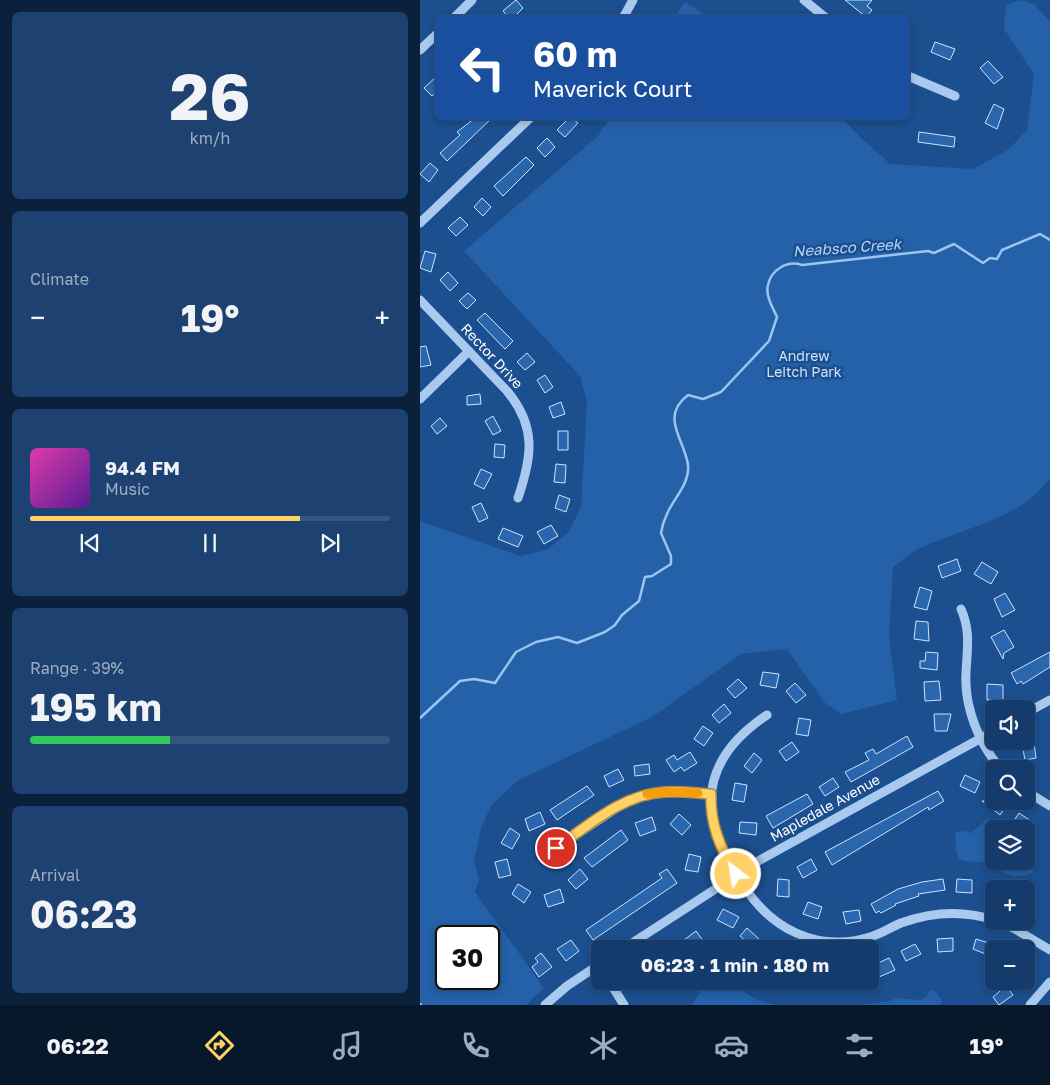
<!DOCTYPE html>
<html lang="en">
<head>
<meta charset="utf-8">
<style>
	body { margin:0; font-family:"Golos Text",sans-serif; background:#1d4271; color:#f1f3f6; height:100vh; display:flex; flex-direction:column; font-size:19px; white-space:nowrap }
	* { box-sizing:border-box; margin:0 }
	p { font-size:16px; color:#9dadc1 }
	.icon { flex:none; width:28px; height:28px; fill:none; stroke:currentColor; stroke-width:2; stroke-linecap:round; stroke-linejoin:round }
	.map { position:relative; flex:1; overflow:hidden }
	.panel { display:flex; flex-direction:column; gap:12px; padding:12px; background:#0b203b; width:420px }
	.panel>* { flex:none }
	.guide { position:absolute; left:15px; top:15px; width:475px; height:105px; border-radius:8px; box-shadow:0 2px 8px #0003,0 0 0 1px #33557e; background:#1a4fa0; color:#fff; overflow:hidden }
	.tools { position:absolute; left:565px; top:700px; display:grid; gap:10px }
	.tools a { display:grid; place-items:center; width:50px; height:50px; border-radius:8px; background:#143b6b; box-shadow:0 2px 8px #0003,0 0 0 1px #33557e; font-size:25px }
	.speed { position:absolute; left:15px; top:925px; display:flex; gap:10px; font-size:25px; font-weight:700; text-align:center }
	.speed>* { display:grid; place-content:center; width:65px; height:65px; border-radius:50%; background:#143b6b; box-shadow:0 2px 8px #0003,0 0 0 1px #33557e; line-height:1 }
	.speed .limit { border:2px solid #111; border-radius:8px; background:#fff; color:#111 }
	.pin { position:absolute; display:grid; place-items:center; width:42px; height:42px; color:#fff; margin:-21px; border:2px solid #fff; border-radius:50%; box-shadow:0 1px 5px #0007 }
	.me { position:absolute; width:55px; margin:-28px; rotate:329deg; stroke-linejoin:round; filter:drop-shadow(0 0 4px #0008) }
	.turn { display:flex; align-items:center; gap:18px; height:105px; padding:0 15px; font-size:22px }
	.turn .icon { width:65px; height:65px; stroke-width:2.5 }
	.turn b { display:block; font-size:35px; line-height:42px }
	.big { font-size:38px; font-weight:700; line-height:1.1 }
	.panel .widget { flex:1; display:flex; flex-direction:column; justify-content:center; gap:8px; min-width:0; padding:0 18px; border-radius:8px; background:#1d4271 }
	.panel .dial { align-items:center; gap:0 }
	.dial b { font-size:65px; line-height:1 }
	.song { display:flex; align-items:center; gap:15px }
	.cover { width:60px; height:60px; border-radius:8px; background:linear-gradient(135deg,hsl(320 70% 55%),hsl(270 70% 35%)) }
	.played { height:5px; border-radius:2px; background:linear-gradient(90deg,#ffd166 75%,#33557e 75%) }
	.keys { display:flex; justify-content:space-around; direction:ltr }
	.heat { display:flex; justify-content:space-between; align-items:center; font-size:28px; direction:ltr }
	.charge { height:8px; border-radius:4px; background:linear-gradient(90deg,#34c759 39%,#33557e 0) }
	.trip { position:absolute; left:171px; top:940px; width:288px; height:50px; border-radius:8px; background:#143b6b; box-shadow:0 2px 8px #0003,0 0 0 1px #33557e; font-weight:700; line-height:50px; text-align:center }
	.tabs { display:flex; height:80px; justify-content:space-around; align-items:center; background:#08182b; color:#9dadc1 }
	.tabs .icon { width:35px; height:35px }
	.tabs .selected { color:#ffd166 }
	.tabs b { font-size:22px; color:#f1f3f6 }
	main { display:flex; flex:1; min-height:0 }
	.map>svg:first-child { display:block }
	.green { fill:#2461a8; fill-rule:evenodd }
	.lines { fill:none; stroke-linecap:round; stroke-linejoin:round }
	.stream { stroke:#9cc4f0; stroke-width:2.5 }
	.building { fill:#2a66ad; stroke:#cfe3fa }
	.minor { stroke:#a9c9ee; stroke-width:9 }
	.route-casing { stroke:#a68842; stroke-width:12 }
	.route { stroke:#ffd166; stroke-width:9 }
	.slow { stroke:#f59e0b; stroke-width:9 }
	.labels { text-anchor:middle; stroke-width:5; stroke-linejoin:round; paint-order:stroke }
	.street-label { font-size:14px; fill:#fff; stroke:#1b4f8f }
	.park-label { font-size:14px; fill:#cfe3fa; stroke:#1b4f8f }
	.water-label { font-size:15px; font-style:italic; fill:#b5d3f5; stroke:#1b4f8f }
</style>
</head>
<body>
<main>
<section class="panel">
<div class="widget dial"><b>26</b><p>km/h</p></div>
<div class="widget"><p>Climate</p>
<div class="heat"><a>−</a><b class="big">19°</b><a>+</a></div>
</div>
<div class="widget">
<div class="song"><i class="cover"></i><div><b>94.4 FM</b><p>Music</p></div></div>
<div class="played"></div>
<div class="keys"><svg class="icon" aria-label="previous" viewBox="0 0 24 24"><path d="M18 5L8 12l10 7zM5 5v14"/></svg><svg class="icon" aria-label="pause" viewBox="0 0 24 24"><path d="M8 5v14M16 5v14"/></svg><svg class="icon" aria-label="next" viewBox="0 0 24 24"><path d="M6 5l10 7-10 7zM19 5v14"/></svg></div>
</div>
<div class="widget"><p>Range · 39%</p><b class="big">195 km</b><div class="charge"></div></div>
<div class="widget"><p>Arrival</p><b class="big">06:23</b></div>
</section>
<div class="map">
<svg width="630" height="1005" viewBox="0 0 630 1005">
	<rect width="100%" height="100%" fill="#1b4f8f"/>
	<!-- green -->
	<path class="green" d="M600,0L614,4L630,22V478C600,520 546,527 502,547C492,552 482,561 473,567L469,637L477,700L421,714L405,703L367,649L321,654L232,717L97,781L71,806L61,828L54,862L59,879L55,892L124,988L106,1005H0V521L100,556L127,550L149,532L161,506L167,402L160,376L44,251L178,136L190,118H422L438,135L470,164L553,169L588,150L607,130L614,74L584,29L586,5ZM26,936H69V979H26Z
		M265,2L289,17H255Z
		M567,819L573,824L574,861H587L592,867L603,868L608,865L613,869L612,873C583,882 589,870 567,863C558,860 548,864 539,859L536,850L535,832L543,831L551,833Z
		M282,981H306L339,1001L356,1005H271L282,990Z
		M514,990L521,999V1004L518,1005H442L469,1001L477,998L501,1000L507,996L509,992Z"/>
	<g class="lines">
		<!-- stream -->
		<path class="stream" d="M0,718L40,681L54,679L75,683L96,652L116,642L138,637L157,643L185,632L195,625L202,615L219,601L225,577L232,576L251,564V556L241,533C242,527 244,520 247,514C253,499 270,484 268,465C265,440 239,417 268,395L283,399L301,392L349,341L357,317C353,308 345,295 348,285C351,270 367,260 382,265L508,251L514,253L534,244L563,263L570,258L577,259L582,250L620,234L630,240
			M0,1004L1,1005"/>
	</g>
	<!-- building -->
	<path class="building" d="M96,0L103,8L93,18H89L83,11Z
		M425,0H452L447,6L452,10L446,17Z
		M515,42L535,49L530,60L511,52Z
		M568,61L583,77L574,84L560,68Z
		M18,75V90L12,96L4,88Z
		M574,104L584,109L577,129L565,123Z
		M55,118H72L27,161L20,153L40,135L37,132Z
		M149,118H152L158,123L145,137L137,130Z
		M499,132L535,137L534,147L498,142Z
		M127,138L135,147L125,157L117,148Z
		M106,157L114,165L83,196L74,186Z
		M10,163L18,170L9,182L0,174Z
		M62,198L71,207L63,216L54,207Z
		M40,217L48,225L36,236L28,228Z
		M5,251L16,254L11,272L0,268Z
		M28,272L38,283L30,291L20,280Z
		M48,293L56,300L47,309L39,301Z
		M65,313L93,341L85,349L57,320Z
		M6,346L11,365L0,367V347Z
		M107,353L115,362L105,370L97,362Z
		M125,375L133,387L125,393L117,380Z
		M60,394L61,404L47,405V396Z
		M141,402L145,414L133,418L129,407Z
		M73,416L81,431L73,435L65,421Z
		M20,418L27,426L17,434L11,426Z
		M138,431H148V450H138Z
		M75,444L85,445L84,458L74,457Z
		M136,464L146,465L145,483L134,482Z
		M61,469L72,474L64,489L54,484Z
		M139,495L150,499L146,512L135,508Z
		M61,503L68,518L59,522L52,507Z
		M131,525L138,536L124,544L117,532Z
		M83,528L103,536L98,547L78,539Z
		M537,559L541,571L522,578L518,566Z
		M562,562L578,572L571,584L554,574Z
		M500,587L512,591L507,610L494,607Z
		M585,593L595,610L582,617L574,599Z
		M496,621L508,622L509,641L494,639Z
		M584,630L594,647L584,653L583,659L571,637Z
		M506,652L518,653L517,670L500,668V661H505Z
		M630,652V667L603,684L601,681L597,684L591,673Z
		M343,672L359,674L356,688L340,685Z
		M318,679L327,688L315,698L307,689Z
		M519,681L521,700L505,701L504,682Z
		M375,683L386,695L376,703L366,691Z
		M567,684L583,685V700H567Z
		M304,704L311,713L299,723L292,715Z
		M514,714H531L527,731H515Z
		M379,718L391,720L388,736L376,734Z
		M283,726L293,733L284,746L274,739Z
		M487,736L493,747L431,782L425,772L449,760L445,753L453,749L456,754Z
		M372,742L379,752L366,761L359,751Z
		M614,742L616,758L605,760L602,744Z
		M270,752L277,763L264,771L261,767L254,772L246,760L254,755L257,760Z
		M334,753L342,760L332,773L324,766Z
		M229,764L230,774L215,776L214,766Z
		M198,769L204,780L189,787L184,776Z
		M545,775L560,782L555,793L540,786Z
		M413,778L419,787L405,796L399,787Z
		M315,783L327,785L324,802L312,800Z
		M167,786L174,795L137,820L130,810Z
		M518,791L524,801L509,810L508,807L412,865L405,852Z
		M387,794L393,804L353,828L346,816Z
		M562,801H590L580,815Z
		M120,812L125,824L109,831L105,819Z
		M599,813L614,823L608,831L593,822Z
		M259,814L271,825L262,835L250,824Z
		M232,817L236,830L220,836L215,823Z
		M320,822L337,823L336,835L319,833Z
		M90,828L100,835L92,849L81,843Z
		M201,830L208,840L172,867L164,858Z
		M269,854L281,857L278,872L265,870Z
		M87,859L91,875L79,878L75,862Z
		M391,859L397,870L383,878L377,867Z
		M160,869L168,879L156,889L148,880Z
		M247,869L257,883L173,940L166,930L242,878L239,874Z
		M358,879L369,880V897L357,896Z
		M523,879L525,890L498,894L499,896L475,904L476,905L461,913L459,911L456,913L451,904L478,889L502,882Z
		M537,879L552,880V893L536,892Z
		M98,884L111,892L104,903L92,894Z
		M140,889L144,902L128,907L124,895Z
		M388,902L402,907L398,919L383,914Z
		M303,909L319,917L313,928L297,920Z
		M439,910L441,921L426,924L423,912Z
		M327,928L339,939L332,947L320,936Z
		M276,931L284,942L274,949H252Z
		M533,938V951L518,952L517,939Z
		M556,939L572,944L568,955L553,949Z
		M151,940L159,951L146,961L137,949Z
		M495,944L501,954L486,961L481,951Z
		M121,953L132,967L119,977L112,967L118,962L115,958Z
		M469,958L475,970L459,977L454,965Z
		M586,986L593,995L579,1005L573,997Z"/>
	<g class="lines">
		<!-- minor -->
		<path class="minor" d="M384,0L406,18
			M34,18L52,0
			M203,18L213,0
			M0,50L18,33
			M488,76L535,96
			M0,223L110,118
			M0,300L87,391C117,427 112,457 98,498
			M0,399L49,351
			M541,609C551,631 547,650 546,673C544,707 559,744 581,769
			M606,713L630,700
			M347,715C317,735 292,762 291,800C290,831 306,857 322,883C350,929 397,953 450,937C461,934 471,927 481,923C511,912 543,910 574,920
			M606,791L630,806
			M123,857L207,801L245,791L291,794
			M578,921L595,929L630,950
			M203,949L340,860L574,731
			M189,981L204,1005
			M125,1005L147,986L180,964
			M610,1005L630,982"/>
	</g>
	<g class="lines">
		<!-- route casing -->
		<g class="route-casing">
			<path id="route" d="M136,848C169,825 203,794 245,792C260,791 276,793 291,794C290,824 300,848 316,874"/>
		</g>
		<!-- route -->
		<use href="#route" class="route"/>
		<!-- slow -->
		<path class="slow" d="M227,794L245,792L278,793"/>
	</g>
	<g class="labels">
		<!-- street labels -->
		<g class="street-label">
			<text transform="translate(72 356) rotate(47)" y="5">Rector Drive</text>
			<text transform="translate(405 808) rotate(-29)" y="5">Mapledale Avenue</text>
		</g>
		<!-- park labels -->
		<g class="park-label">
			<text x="384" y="361">Andrew<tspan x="384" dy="16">Leitch Park</tspan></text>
		</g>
		<!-- water labels -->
		<g class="water-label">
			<text transform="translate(427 248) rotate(-4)" y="5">Neabsco Creek</text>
		</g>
	</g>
</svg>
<div class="tools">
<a><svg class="icon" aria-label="sound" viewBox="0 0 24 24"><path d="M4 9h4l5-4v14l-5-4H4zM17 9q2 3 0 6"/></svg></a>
<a><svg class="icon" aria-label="search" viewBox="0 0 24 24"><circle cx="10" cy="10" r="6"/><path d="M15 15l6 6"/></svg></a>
<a><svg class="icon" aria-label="layers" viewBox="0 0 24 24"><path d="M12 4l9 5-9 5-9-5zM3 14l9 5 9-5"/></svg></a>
<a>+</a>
<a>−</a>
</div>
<div class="speed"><div class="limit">30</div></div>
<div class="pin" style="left:136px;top:848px;background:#d93025"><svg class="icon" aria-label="arrive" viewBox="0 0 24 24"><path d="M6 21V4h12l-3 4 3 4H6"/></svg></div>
<svg class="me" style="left:316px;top:874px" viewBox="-20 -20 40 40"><circle r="17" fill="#ffd166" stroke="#fff" stroke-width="3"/><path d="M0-11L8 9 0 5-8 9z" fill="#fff"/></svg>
<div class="trip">06:23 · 1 min · 180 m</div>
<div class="guide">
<div class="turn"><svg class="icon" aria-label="left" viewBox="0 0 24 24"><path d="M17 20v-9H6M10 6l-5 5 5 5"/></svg><div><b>60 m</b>Maverick Court</div></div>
</div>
</div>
</main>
<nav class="tabs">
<b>06:22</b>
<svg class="icon selected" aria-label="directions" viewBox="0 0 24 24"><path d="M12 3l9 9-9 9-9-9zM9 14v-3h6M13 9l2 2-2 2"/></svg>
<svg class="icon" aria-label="music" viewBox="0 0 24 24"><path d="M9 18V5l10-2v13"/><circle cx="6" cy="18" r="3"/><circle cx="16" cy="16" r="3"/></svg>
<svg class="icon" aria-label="phone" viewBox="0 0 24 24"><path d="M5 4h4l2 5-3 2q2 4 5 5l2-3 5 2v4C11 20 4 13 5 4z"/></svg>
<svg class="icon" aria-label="climate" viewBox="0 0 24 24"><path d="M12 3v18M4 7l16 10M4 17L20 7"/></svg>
<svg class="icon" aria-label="car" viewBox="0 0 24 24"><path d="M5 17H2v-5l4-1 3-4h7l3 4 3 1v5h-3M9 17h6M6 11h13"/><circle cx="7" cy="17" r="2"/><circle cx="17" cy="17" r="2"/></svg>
<svg class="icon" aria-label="filters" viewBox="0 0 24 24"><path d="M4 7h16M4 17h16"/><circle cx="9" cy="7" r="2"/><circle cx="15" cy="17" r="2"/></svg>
<b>19°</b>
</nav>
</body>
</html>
